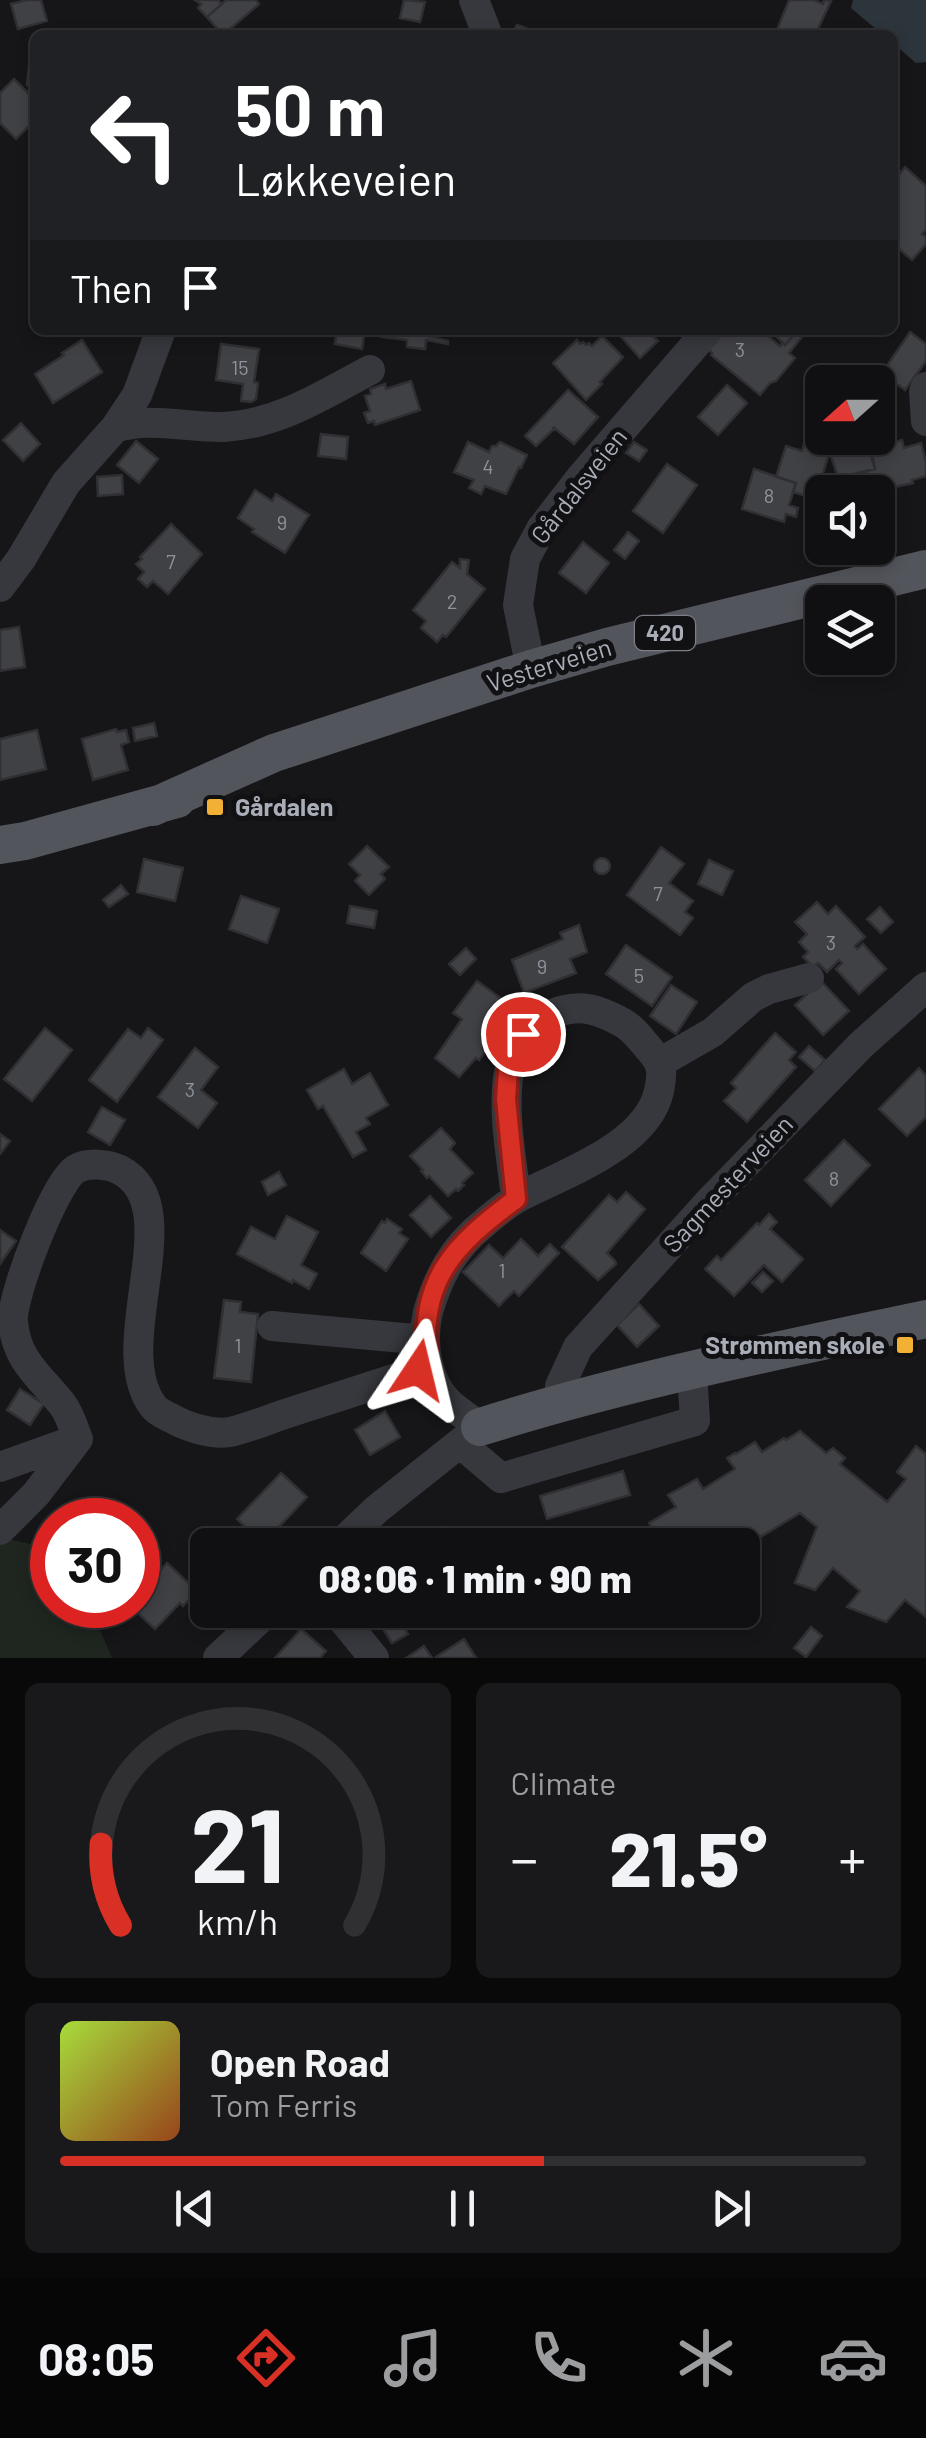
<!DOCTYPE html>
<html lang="en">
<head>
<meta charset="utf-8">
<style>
	body { margin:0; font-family:Barlow,sans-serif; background:#19191b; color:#f1f3f6; height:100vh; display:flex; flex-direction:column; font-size:38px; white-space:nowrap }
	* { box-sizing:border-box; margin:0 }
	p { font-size:32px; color:#9c9d9f }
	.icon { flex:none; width:55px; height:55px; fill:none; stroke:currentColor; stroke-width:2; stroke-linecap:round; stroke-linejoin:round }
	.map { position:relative; height:1658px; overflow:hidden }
	.panel { display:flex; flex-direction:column; gap:25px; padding:25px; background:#09090a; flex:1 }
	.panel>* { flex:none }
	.banner { position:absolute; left:30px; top:30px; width:868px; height:305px; border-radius:15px; box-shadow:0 5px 15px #0003,0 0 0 2px #303032; background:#202124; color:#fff; overflow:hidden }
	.needle { width:65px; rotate:249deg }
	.tools { position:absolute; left:805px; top:365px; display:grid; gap:20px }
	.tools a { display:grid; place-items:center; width:90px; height:90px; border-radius:15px; background:#101012; box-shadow:0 5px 15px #0003,0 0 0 2px #303032; font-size:50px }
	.speed { position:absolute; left:30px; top:1498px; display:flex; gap:20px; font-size:50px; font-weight:700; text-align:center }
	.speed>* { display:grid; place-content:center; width:130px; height:130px; border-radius:50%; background:#101012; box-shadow:0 5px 15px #0003,0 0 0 2px #303032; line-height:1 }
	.speed .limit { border:15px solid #d22; background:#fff; color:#111 }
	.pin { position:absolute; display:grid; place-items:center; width:85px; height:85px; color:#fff; margin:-42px; border:5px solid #fff; border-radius:50%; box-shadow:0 2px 10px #0007 }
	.me { position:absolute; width:110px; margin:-55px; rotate:10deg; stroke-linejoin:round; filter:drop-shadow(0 0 8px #0008) }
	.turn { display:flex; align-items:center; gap:35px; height:210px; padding:0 40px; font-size:45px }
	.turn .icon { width:130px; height:130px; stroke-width:2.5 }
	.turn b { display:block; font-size:70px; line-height:85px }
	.then { display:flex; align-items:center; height:95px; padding:0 40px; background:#0003; gap:20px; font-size:38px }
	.big { font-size:75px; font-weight:800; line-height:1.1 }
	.panel .card { flex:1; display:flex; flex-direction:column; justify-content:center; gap:15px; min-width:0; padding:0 35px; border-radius:15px; background:#19191b }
	.panel .dial { align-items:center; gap:0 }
	.dial svg { height:260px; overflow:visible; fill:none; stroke:#303032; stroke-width:7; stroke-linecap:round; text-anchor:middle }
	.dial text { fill:#f1f3f6; stroke:none }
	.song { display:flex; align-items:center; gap:30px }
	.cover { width:120px; height:120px; border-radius:15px; background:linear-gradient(135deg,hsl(80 70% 55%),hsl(20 70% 35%)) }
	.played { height:10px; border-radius:5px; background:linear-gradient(90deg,#d93025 60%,#303032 60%) }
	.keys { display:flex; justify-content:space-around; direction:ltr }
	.heat { display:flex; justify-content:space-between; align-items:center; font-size:55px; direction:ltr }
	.panel .tiles { flex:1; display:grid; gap:25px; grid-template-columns:1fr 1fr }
	.card:last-child { grid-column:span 2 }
	.trip { position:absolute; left:190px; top:1528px; width:570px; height:100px; border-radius:15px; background:#101012; box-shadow:0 5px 15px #0003,0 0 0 2px #303032; font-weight:800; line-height:100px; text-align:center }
	.dock { display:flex; height:160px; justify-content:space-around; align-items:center; background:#060607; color:#9c9d9f }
	.dock .icon { width:70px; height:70px }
	.dock .active { color:#d93025 }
	.dock b { font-size:45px; color:#f1f3f6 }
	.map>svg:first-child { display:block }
	.green { fill:#1e261f }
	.water { fill:#2c353c }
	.building { fill:#404145; stroke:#303034; stroke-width:2.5 }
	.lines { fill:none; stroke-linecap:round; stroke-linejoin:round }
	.minor { stroke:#37383d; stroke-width:30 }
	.major { stroke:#53555c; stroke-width:38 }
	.route-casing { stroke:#8d1f18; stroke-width:25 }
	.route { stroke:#d93025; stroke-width:18 }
	.poi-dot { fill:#f2b134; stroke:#111113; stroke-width:4 }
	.labels { text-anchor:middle; stroke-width:10; stroke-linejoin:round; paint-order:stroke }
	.number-label { font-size:20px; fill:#8e929b }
	.shield { fill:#111113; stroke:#7b7e86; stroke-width:2.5 }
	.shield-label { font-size:22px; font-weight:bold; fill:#a8adb8 }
	.street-label { font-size:25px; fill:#a8adb8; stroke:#111113 }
	.poi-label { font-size:25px; font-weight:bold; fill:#a8adb8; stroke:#111113; text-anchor:start }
</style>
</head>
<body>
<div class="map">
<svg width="926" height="1658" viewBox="0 0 926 1658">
	<rect width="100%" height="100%" fill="#161618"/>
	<!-- green -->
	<path class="green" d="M0,1537L52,1549V1605H89L112,1658H0Z"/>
	<!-- water -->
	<path class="water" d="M853,0H926V62L916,63L893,43L892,35H883L851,8Z"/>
	<!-- building -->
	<path class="building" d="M27,0H41L47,21L18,29L11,4Z
		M195,0H218L222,4L207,17L198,8L201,4Z
		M226,0H256L259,4L223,35L207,17Z
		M404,0L425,2L420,22L400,18Z
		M789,0H814L823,4L824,0L831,1L815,35H775Z
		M517,25L543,35H512Z
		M29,66L35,67V86L27,85Z
		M14,79L35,100V120L16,139L0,123V93Z
		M905,167L926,186V230L922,234L926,237V244L912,260L892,243V183Z
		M337,330H365L362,349L335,344Z
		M382,330H427V336L448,341V344L426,340L425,349L407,347V340L381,337Z
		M615,330H647L658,341L640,358Z
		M724,330H761L780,346L782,343L785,345L798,330L806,332L789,353L795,358L776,381L770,383L760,395L711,355L712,353L708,349Z
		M769,330H798L785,345Z
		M910,332L926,344V361L905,390L882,373Z
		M602,336L623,357L600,382L602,384L586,400L553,363L577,340L580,344L583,342L586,345L589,343L592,346Z
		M82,340L102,372L53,403L35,374L64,355L62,353Z
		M221,344L259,349L254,382L258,383L256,399L251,402L241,401L243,384L216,380Z
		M411,381L420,410L375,425L374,421L368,423L364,413L370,411L365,396L371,394L370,389L385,384L386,389Z
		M727,385L747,403L718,435L698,417Z
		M568,390L598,417L574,444L553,427L554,429L536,446L525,436Z
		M21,423L40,444L23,461L3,440Z
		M321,434L348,437L346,459L318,456Z
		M806,436L832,444L815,499L793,492L796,483L776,477L786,446L802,451Z
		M833,438H869L875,469L854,474L856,483L841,487L830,453L837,451Z
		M902,440L904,448L921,443L926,462V476L912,480L913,483L872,492L866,471L875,469L869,449Z
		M136,441L158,459L139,483L117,465Z
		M468,442L489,452L492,446H496L500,442L527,455L521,468L519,467L506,494L485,486L481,494L469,488L474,480L454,472Z
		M634,442L647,450L639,461L626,453Z
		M667,464L697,485L663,533L633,511Z
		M754,469L796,483L789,505L798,508L796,517L786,514L784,522L742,509Z
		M122,475L123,494L98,496L97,477Z
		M255,490L272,501L276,494L309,515L285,553L252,532L254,529L238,518Z
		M171,524L202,554L168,594L153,581L147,587L138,579L144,572L136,564L142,559L140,557Z
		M628,532L639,541L625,559L614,550Z
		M583,542L609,563L586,593L559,573Z
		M460,559L469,560L467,574L485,589L446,637L443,635L437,642L421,628L426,621L413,610L452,562L460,568Z
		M19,627L25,667L0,671V630Z
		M154,723L157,736L135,741L133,728Z
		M116,729L117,732L126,730L129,742L121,745L128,770L93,780L82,739Z
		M37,730L46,769L0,780V739Z
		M367,846L389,867L381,874L385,879L369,895L355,881L360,875L349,864Z
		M661,847L684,864L669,883L693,901L685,912L693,918L680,935L627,895Z
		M594 866a8 8 0 1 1 16 0a8 8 0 1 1-16 0Z
		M144,859L183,868L175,901L137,892Z
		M709,860L733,871L722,895L698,884Z
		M121,885L128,894L109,907L103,900Z
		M241,896L279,909L267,943L229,929Z
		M817,902L828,914L836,906L865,937L855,946L857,949L863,944L886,969L859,994L836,969L842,963L839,960L827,972L818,963L813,967L803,957L808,952L799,942L807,934L795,922Z
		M350,906L377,911L374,928L347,923Z
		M880,907L893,922L881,933L867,919Z
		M579,925L587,952L570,959L576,973L524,993L512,960L563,939L560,933Z
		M626,945L672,977L652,1006L606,974Z
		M466,948L476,959L460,975L449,964Z
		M477,981L506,1002L497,1015L504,1021L483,1049L486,1051L479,1060L476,1058L459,1077L435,1058L462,1019L453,1013Z
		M821,981L849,1011L823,1035L795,1005Z
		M671,985L697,1002L676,1034L650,1016Z
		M45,1028L72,1050L32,1101L4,1079Z
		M148,1028L163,1040L117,1102L89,1080L128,1029L141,1038Z
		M775,1033L796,1052L789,1060L796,1067L747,1122L724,1101L736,1088L731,1083Z
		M809,1046L825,1060L815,1071L799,1057Z
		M195,1048L218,1067L201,1090L217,1103L198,1128L158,1097Z
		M919,1068L926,1076V1117L907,1136L879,1109Z
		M344,1069L352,1084L370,1073L388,1105L366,1118L370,1124L356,1132L366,1150L353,1157L323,1106L318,1109L307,1090Z
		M102,1107L125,1120L110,1145L88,1132Z
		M441,1128L455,1143L450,1149L473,1173L462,1183L464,1185L458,1191L456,1189L448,1196L429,1176L427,1178L421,1171L423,1170L410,1156Z
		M0,1134L10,1141L0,1154Z
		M844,1140L870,1165L831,1206L805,1180Z
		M279,1172L286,1185L268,1195L262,1182Z
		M626,1192L645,1209L607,1253L615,1261L616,1264L598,1280L562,1247L609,1195L617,1202Z
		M430,1196L451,1218L431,1237L410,1215Z
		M769,1214L777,1222L770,1229L803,1259L782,1282L764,1265L734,1296L705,1269L717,1256L721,1260L757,1223L759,1225Z
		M287,1216L318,1232L301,1265L317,1274L309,1289L293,1280L292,1283L237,1254L251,1227L275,1239Z
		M387,1219L402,1229L399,1233L408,1239L386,1271L361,1253L382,1221L385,1223Z
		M0,1230L16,1241L0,1264Z
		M521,1239L538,1256L550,1244L559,1253L519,1296L514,1291L499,1306L463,1272L489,1245L503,1258Z
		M763,1272L773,1281L762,1292L752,1283Z
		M224,1300L241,1302L240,1312L258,1314L251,1382L214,1378Z
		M639,1304L659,1326L637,1347L617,1325Z
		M20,1389L44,1404L30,1425L7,1410Z
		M385,1411L400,1437L370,1455L355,1430Z
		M800,1431L826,1453L833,1448L845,1458L840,1464L887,1502L906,1479L897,1472L911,1453L916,1446L926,1454V1617L905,1600L886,1622L847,1607L860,1591L833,1568L815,1590L795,1583L817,1527L800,1513L742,1548V1545H663L649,1523L676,1507L668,1495L697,1479L703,1489L735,1469L727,1458L735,1453L736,1454L755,1442L762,1452L784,1438L786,1440Z
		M623,1471L630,1495L547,1519L540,1496Z
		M281,1473L307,1497L263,1544L237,1519Z
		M445,1527L456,1545H417Z
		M167,1563L197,1591L183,1606L180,1603L155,1629L129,1605H138V1595Z
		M394,1611L408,1634L392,1643L378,1621Z
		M289 1621a8 8 0 1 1 16 0a8 8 0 1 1-16 0Z
		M811,1627L822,1636L806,1657L794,1648Z
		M301,1629L326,1651L320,1658H275Z
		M464,1639L476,1658H437L436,1657Z
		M424,1646L432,1658H406Z"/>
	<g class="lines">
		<!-- minor -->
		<path class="minor" d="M474,0L486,31
			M926,387L924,392L926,421
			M115,428C148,416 189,428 224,427C279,424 323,395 370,370
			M0,587L21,559L66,483L115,428L137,395L161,330
			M531,669L518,605L525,559L541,529L582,476L708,330
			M661,1062L713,1032L753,997L769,989L809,978
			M272,1326L425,1340
			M562,1401L560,1386L578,1347L709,1202L861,1045L926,987
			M78,1439C73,1427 70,1414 62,1404C40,1376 16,1361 13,1321C11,1297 55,1181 76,1169C88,1162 108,1164 120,1170C190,1206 107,1345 153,1406C157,1412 165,1415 171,1418C187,1427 211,1435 230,1432C249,1428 269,1419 288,1413C331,1399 374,1385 418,1371L428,1364
			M460,1443L501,1478L695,1421L692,1371
			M0,1467L75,1440
			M0,1530L36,1494L78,1439
			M339,1545L377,1509L480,1427C470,1419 459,1412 450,1404C426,1382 421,1342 428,1312C438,1277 453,1248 483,1224C494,1215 506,1204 519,1197C563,1174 647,1146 659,1091C663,1071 663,1065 650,1050C642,1041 634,1029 623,1023C598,1009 580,1003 552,1014C484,1040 511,1143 516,1199
			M335,1610L374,1658
			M218,1658L269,1610"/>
		<!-- major -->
		<path class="major" d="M153,807L274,753L531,669L607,647L926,569
			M0,845L25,841L177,799
			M480,1427C626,1381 776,1351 926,1319"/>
	</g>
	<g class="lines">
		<!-- route casing -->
		<g class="route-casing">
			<path id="route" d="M418,1370L428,1364C417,1281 454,1245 516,1199L506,1099L508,1070L523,1034"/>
		</g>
		<!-- route -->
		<use href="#route" class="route"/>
	</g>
	<!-- markers -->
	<g class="poi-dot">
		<rect x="205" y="797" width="20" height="20" rx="5"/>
		<rect x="895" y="1335" width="20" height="20" rx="5"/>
	</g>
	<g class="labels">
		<!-- number labels -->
		<g class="number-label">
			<text x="740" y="357">3</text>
			<text x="240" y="375">15</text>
			<text x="488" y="474">4</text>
			<text x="769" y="503">8</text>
			<text x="282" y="530">9</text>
			<text x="171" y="569">7</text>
			<text x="452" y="609">2</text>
			<text x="658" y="901">7</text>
			<text x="831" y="950">3</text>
			<text x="542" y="974">9</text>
			<text x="639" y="983">5</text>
			<text x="190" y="1097">3</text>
			<text x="834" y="1186">8</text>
			<text x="502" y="1278">1</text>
			<text x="238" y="1353">1</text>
		</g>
		<!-- shield labels -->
		<rect class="shield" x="635" y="616" width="60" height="34" rx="8"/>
		<g class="shield-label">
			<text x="665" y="641">420</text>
		</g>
		<!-- street labels -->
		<g class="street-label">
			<text transform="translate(579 486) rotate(-52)" y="9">Gårdalsveien</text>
			<text transform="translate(549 665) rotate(-17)" y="9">Vesterveien</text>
			<text transform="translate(728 1184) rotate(-47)" y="9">Sagmesterveien</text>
		</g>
		<!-- poi labels -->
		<g class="poi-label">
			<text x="235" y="816">Gårdalen</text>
			<text x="885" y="1354" text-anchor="end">Strømmen skole</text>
		</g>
	</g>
</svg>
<div class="tools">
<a><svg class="needle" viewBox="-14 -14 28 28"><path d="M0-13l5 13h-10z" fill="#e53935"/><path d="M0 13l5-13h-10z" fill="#9c9d9f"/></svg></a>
<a><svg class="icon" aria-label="sound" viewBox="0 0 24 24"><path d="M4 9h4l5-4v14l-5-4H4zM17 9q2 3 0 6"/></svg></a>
<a><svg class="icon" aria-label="layers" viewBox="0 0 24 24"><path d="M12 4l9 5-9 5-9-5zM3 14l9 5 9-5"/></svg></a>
</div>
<div class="speed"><div class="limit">30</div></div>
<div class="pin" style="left:523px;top:1034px;background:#d93025"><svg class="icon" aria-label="arrive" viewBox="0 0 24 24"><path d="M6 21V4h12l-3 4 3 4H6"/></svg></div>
<svg class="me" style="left:418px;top:1370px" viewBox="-20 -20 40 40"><path d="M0-17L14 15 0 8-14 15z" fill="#d93025" stroke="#fff" stroke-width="4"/></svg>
<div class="trip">08:06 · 1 min · 90 m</div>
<div class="banner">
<div class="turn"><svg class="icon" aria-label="left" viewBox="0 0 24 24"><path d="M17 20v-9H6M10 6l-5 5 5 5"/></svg><div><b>50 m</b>Løkkeveien</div></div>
<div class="then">Then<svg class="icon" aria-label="arrive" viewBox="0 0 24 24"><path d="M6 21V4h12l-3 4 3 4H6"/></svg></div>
</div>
</div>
<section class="panel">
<div class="tiles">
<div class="card dial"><svg viewBox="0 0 100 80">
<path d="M14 69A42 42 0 1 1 86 69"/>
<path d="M14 69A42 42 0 0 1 8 44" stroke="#d93025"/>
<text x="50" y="56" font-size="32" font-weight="700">21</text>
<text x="50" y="72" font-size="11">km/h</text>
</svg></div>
<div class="card"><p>Climate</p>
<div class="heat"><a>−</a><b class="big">21.5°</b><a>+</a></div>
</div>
<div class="card">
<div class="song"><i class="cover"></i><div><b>Open Road</b><p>Tom Ferris</p></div></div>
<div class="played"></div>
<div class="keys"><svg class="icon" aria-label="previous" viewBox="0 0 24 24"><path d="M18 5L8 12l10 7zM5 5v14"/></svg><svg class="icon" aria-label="pause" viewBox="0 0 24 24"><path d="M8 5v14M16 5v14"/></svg><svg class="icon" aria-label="next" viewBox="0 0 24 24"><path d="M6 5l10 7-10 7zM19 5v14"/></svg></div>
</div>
</div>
</section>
<nav class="dock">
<b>08:05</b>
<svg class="icon active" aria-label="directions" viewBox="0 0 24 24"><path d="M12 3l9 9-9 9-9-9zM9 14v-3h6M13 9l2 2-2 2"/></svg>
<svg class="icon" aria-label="music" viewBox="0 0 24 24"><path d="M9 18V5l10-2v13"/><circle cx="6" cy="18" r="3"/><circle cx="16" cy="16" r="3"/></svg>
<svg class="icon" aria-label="phone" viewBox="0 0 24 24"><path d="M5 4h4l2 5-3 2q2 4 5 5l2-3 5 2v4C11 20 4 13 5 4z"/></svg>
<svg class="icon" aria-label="climate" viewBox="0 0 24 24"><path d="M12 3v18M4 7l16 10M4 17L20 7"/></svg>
<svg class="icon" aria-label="car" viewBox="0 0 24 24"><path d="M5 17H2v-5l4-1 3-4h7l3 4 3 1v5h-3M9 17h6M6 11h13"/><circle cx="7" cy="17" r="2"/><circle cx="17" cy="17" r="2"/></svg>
</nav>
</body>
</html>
